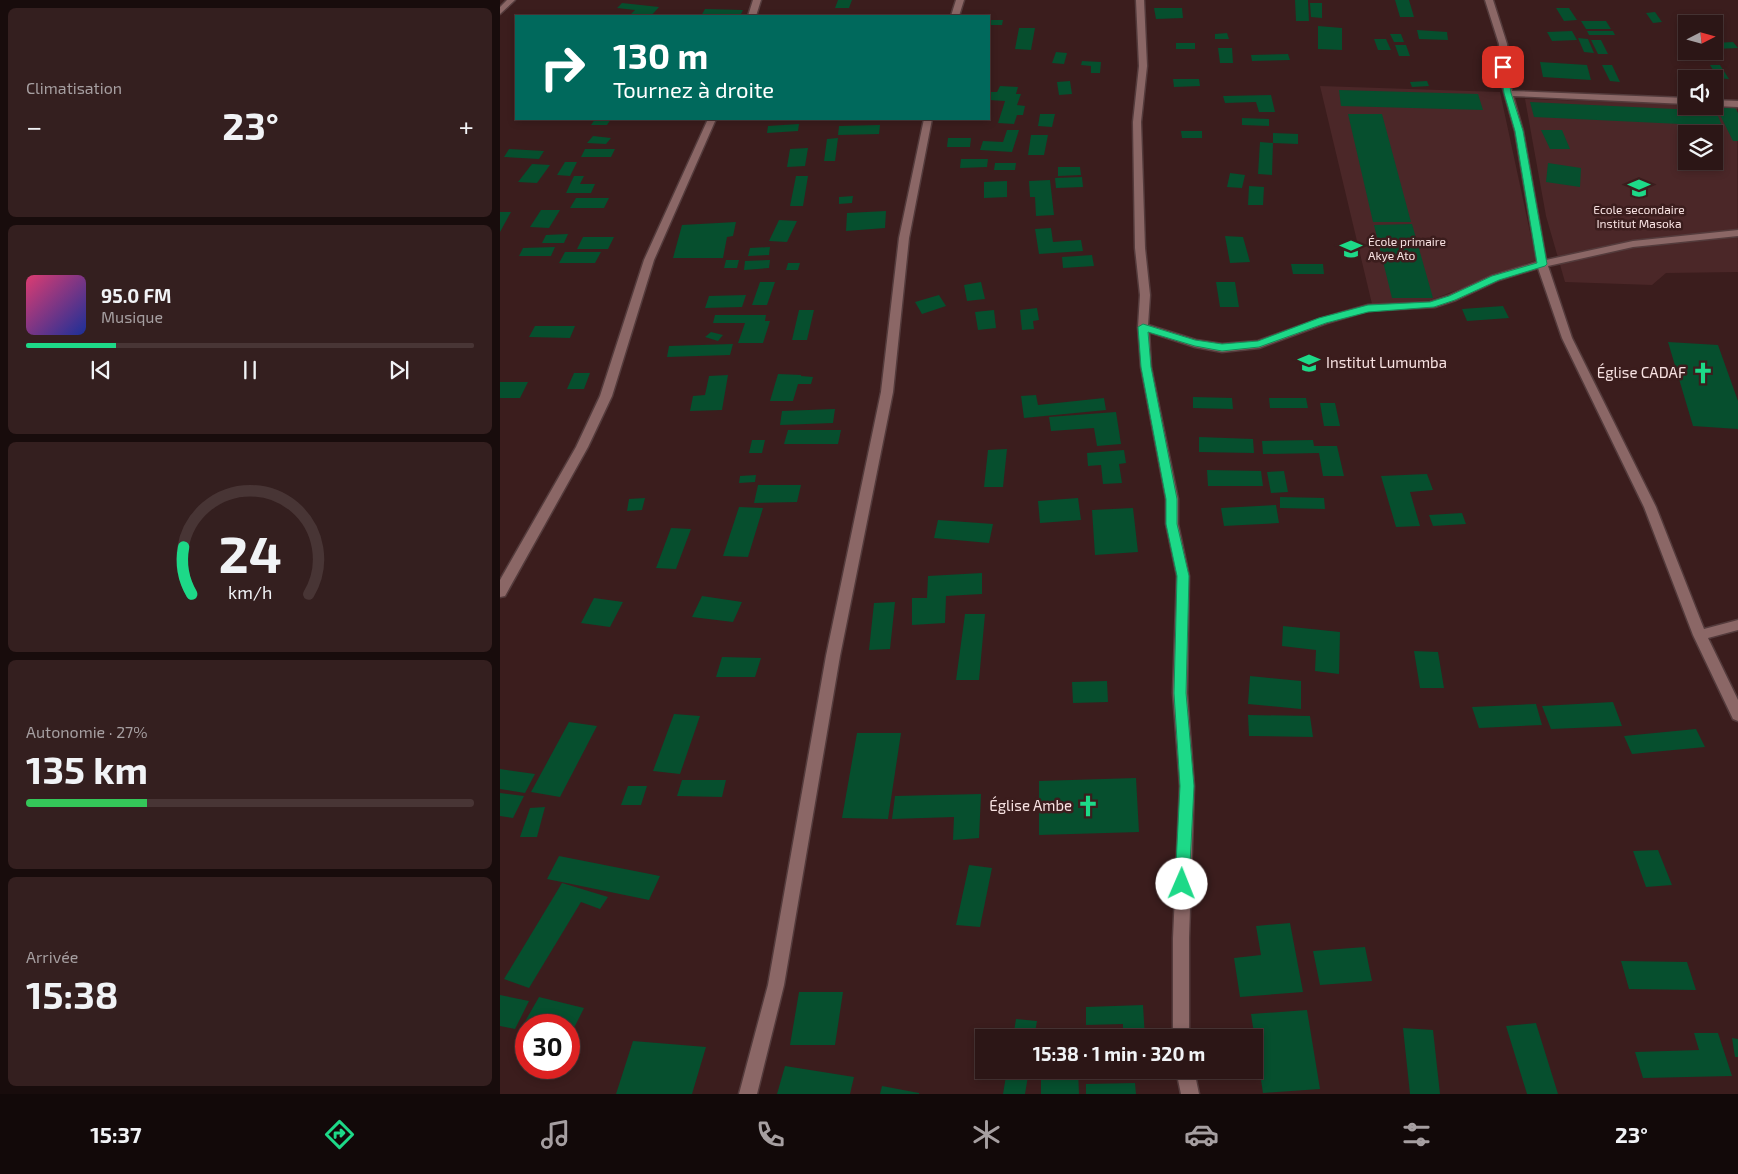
<!DOCTYPE html>
<html lang="fr">
<head>
<meta charset="utf-8">
<style>
	body { margin:0; font-family:"Exo 2",sans-serif; background:#341f1f; color:#f1f3f6; height:100vh; display:flex; flex-direction:column; font-size:19px; white-space:nowrap }
	* { box-sizing:border-box; margin:0 }
	p { font-size:16px; color:#a69fa1 }
	.icon { flex:none; width:28px; height:28px; fill:none; stroke:currentColor; stroke-width:2; stroke-linecap:round; stroke-linejoin:round }
	.map { position:relative; flex:1; overflow:hidden }
	.details { display:flex; flex-direction:column; gap:8px; padding:8px; background:#180c0c; width:500px }
	.details>* { flex:none }
	.banner { position:absolute; left:15px; top:15px; width:475px; height:105px; border-radius:0px; box-shadow:0 2px 8px #0003,0 0 0 1px #483535; background:#00695c; color:#fff; overflow:hidden }
	.needle { width:32px; rotate:84deg }
	.fabs { position:absolute; left:1178px; top:15px; display:grid; gap:10px }
	.fabs a { display:grid; place-items:center; width:45px; height:45px; border-radius:0px; background:#2c1616; box-shadow:0 2px 8px #0003,0 0 0 1px #483535; font-size:25px }
	.speed { position:absolute; left:15px; top:1014px; display:flex; gap:10px; font-size:25px; font-weight:700; text-align:center }
	.speed>* { display:grid; place-content:center; width:65px; height:65px; border-radius:50%; background:#2c1616; box-shadow:0 2px 8px #0003,0 0 0 1px #483535; line-height:1 }
	.speed .limit { border:8px solid #d22; background:#fff; color:#111 }
	.pin { position:absolute; display:grid; place-items:center; width:42px; height:42px; color:#fff; margin:-21px; border-radius:10px; box-shadow:0 2px 8px #0006 }
	.me { position:absolute; width:55px; margin:-28px; rotate:1deg; stroke-linejoin:round; filter:drop-shadow(0 0 4px #0008) }
	.turn { display:flex; align-items:center; gap:18px; height:105px; padding:0 15px; font-size:22px }
	.turn .icon { width:65px; height:65px; stroke-width:2.5 }
	.turn b { display:block; font-size:35px; line-height:42px }
	.big { font-size:38px; font-weight:700; line-height:1.1 }
	.details .widget { flex:1; display:flex; flex-direction:column; justify-content:center; gap:8px; min-width:0; padding:0 18px; border-radius:8px; background:#341f1f }
	.details .dial { align-items:center; gap:0 }
	.dial svg { height:130px; overflow:visible; fill:none; stroke:#483535; stroke-width:7; stroke-linecap:round; text-anchor:middle }
	.dial text { fill:#f1f3f6; stroke:none }
	.song { display:flex; align-items:center; gap:15px }
	.cover { width:60px; height:60px; border-radius:8px; background:linear-gradient(135deg,hsl(340 70% 55%),hsl(230 70% 35%)) }
	.played { height:5px; border-radius:2px; background:linear-gradient(90deg,#1dd988 20%,#483535 20%) }
	.keys { display:flex; justify-content:space-around; direction:ltr }
	.heat { display:flex; justify-content:space-between; align-items:center; font-size:28px; direction:ltr }
	.charge { height:8px; border-radius:4px; background:linear-gradient(90deg,#34c759 27%,#483535 0) }
	.trip { position:absolute; left:475px; top:1029px; width:288px; height:50px; border-radius:0px; background:#2c1616; box-shadow:0 2px 8px #0003,0 0 0 1px #483535; font-weight:700; line-height:50px; text-align:center }
	.tabs { display:flex; height:80px; justify-content:space-around; align-items:center; background:#120909; color:#a69fa1 }
	.tabs .icon { width:35px; height:35px }
	.tabs .selected { color:#1dd988 }
	.tabs b { font-size:22px; color:#f1f3f6 }
	main { display:flex; flex:1; min-height:0 }
	.map>svg:first-child { display:block }
	.built { fill:#4b2728; fill-rule:evenodd }
	.building { fill:#064f2e }
	.lines { fill:none; stroke-linecap:round; stroke-linejoin:round }
	.street-casing { stroke:#543b3c; stroke-width:3 }
	.street { fill:#8b6766; fill-rule:evenodd }
	.route { fill:#1dd988; stroke:#138d58 }
	.labels { text-anchor:middle; stroke-width:5; stroke-linejoin:round; paint-order:stroke }
	.far-poi-label { font-size:12px; fill:#f8e2e2; stroke:#3b1d1d }
	.poi-label { font-size:15px; fill:#f8e2e2; stroke:#3b1d1d; text-anchor:end }
</style>
</head>
<body>
<main>
<section class="details">
<div class="widget"><p>Climatisation</p>
<div class="heat"><a>−</a><b class="big">23°</b><a>+</a></div>
</div>
<div class="widget">
<div class="song"><i class="cover"></i><div><b>95.0 FM</b><p>Musique</p></div></div>
<div class="played"></div>
<div class="keys"><svg class="icon" aria-label="previous" viewBox="0 0 24 24"><path d="M18 5L8 12l10 7zM5 5v14"/></svg><svg class="icon" aria-label="pause" viewBox="0 0 24 24"><path d="M8 5v14M16 5v14"/></svg><svg class="icon" aria-label="next" viewBox="0 0 24 24"><path d="M6 5l10 7-10 7zM19 5v14"/></svg></div>
</div>
<div class="widget dial"><svg viewBox="0 0 100 80">
<path d="M14 69A42 42 0 1 1 86 69"/>
<path d="M14 69A42 42 0 0 1 9 40" stroke="#1dd988"/>
<text x="50" y="56" font-size="32" font-weight="700">24</text>
<text x="50" y="72" font-size="11">km/h</text>
</svg></div>
<div class="widget"><p>Autonomie · 27%</p><b class="big">135 km</b><div class="charge"></div></div>
<div class="widget"><p>Arrivée</p><b class="big">15:38</b></div>
</section>
<div class="map">
<svg width="1238" height="1094" viewBox="0 0 1238 1094">
	<rect width="100%" height="100%" fill="#3b1d1d"/>
	<!-- built -->
	<path class="built" d="M820,86L1000,92L1036,260L931,300L872,304Z
		M1025,99L1186,104V106L1237,105L1238,272L1166,273L1152,285L1065,282L1046,216ZM1186,134H1214V161H1186Z"/>
	<!-- building -->
	<path class="building" d="M338,0H352L349,8H335Z
		M795,0H808L809,21H796Z
		M895,0H909L914,17H900Z
		M122,3L159,7L151,16H129L135,10L117,8Z
		M810,3H822V18L811,17Z
		M654,8H682L683,18L656,19Z
		M1056,8H1069L1077,20L1064,21Z
		M205,9L243,10L240,16H201Z
		M1155,12L1162,22L1153,23L1146,13Z
		M489,20H503L502,25H489Z
		M1081,21H1106L1111,29H1086Z
		M818,26L842,28V50L818,49Z
		M519,28H535L531,50L515,49Z
		M917,30L947,32L948,40L919,39Z
		M1072,31L1077,40L1052,41L1047,32Z
		M1087,31H1113L1115,35H1089Z
		M727,33L729,39H715V34Z
		M890,34H901L904,42H894Z
		M1078,38L1088,39L1094,53L1084,52Z
		M874,39H886L891,50H878Z
		M1091,40H1101L1108,54H1098Z
		M1233,42L1238,48L1214,49V43Z
		M676,43H695V49H676Z
		M895,45H906L910,56H899Z
		M718,48H732L733,63H720Z
		M556,52L567,53L564,64L552,63Z
		M788,54L790,60L752,61L751,55Z
		M582,61L601,62L600,73H591V66L581,65Z
		M1040,62L1087,65L1091,80L1043,77Z
		M1102,65H1112L1120,82L1110,81Z
		M1210,65H1220L1229,79L1218,78Z
		M673,79H699L700,86L674,87Z
		M570,81L572,94L559,95L557,82Z
		M927,81L929,86L912,87L910,82Z
		M500,86L518,87L516,94H521L517,105L525,106L523,115H517L514,124L498,123L505,101L489,100V92H497Z
		M839,90L978,94L983,110L841,106Z
		M771,95L775,112H759L756,102L725,103L723,96Z
		M1030,102L1216,111L1222,126L1034,117Z
		M1216,107H1235L1238,113V141H1233Z
		M540,114H555L552,127L538,126Z
		M848,114H882L911,222H873Z
		M742,118L769,119V126L742,125Z
		M95,119H111L107,125H91Z
		M299,124L298,131L267,133L268,126Z
		M380,125L379,134L338,135L339,126Z
		M507,130H519L512,152L480,150L483,141L503,142Z
		M1041,130H1062L1070,149H1050Z
		M681,131H702V138H682Z
		M773,133L798,134V144L773,143Z
		M531,135H548L544,155H528Z
		M93,136L111,138L106,144L87,143Z
		M338,138L335,161H324L327,139Z
		M448,138H471L470,147H447Z
		M760,142L773,143L772,175L758,174Z
		M308,148L305,166L287,167L290,149Z
		M9,149L44,151L39,159L4,157Z
		M85,149H115L111,157H81Z
		M461,159H488L487,167L460,168Z
		M65,162H77L70,176L57,175Z
		M495,163H516L515,170H494Z
		M1048,163L1081,168L1080,187L1046,182Z
		M32,164L50,165L37,183L18,182Z
		M558,167H580L581,175L558,176Z
		M730,173L745,175L742,188L727,187Z
		M74,176H84L80,184H95L91,193H66Z
		M296,176H308L303,206H290Z
		M582,177L583,187L556,188L555,178Z
		M550,180L554,215L536,216L535,197H530L529,181Z
		M507,181V197L484,198V182Z
		M749,186L764,187L763,205H748Z
		M353,196L352,203L339,204V197Z
		M76,198H109L104,208H70Z
		M41,210H60L49,228L30,227Z
		M386,211L385,228L346,231L347,213Z
		M0,212H11L0,232Z
		M279,220L297,221L287,242L269,241Z
		M236,222L233,236L227,237L223,258H173L182,225Z
		M912,224L933,298H892L874,225Z
		M551,228L553,242L581,240L583,251L539,254L535,229Z
		M68,234L64,243H42L46,235Z
		M725,236L743,237L750,262L730,263Z
		M83,237H114L108,249H77Z
		M55,247L51,256H19L23,248Z
		M270,247L269,255L248,256L250,248Z
		M65,252H101L95,263H59Z
		M592,255L594,266L563,268L562,257Z
		M226,260H239L237,268H224Z
		M270,260L269,268L244,270L245,261Z
		M288,263H300L298,270H286Z
		M791,264H823L824,274H793Z
		M260,282H275L267,305H252Z
		M481,282L485,299L467,301L464,285Z
		M716,282H735L739,307H720Z
		M246,295L242,307L205,308L209,296Z
		M439,295L446,306L422,314L415,302Z
		M1003,306L1009,318L967,321L962,309Z
		M537,308L539,320L533,321L534,329L522,330L520,310Z
		M299,310H314L307,340H292Z
		M494,310L496,328L478,330L475,312Z
		M215,315H266L265,321H270L263,343H238L245,323H213Z
		M35,326H75L70,338L29,337Z
		M211,332L223,335L218,341L205,337Z
		M1168,342L1218,345L1238,401V429L1193,426Z
		M233,344L230,355L167,357L169,346Z
		M74,373H90L84,389H67Z
		M278,374L301,375V376L313,377L311,384H298L293,401H270Z
		M228,375L222,410L190,411L193,396L205,395L209,376Z
		M0,382H28L20,398H0Z
		M536,395L538,405L604,398L606,410L524,418L521,396Z
		M693,397L732,398L733,409L693,408Z
		M769,398H806L808,408H770Z
		M820,403H835L840,426H824Z
		M335,409L333,423L280,425L282,411Z
		M616,412L621,444L597,446L594,428L551,431L549,417Z
		M288,430H341L338,444H284Z
		M699,437L753,439L754,453L699,452Z
		M252,440H265L262,453H249Z
		M813,440L814,446H837L844,476H823L819,453L763,454L762,441Z
		M507,449L503,487H484L488,450Z
		M624,450L626,463L619,464L622,483L603,484L601,465L588,466L587,453Z
		M707,470L761,471L763,486H708Z
		M784,471L788,492L771,493L767,472Z
		M927,474L933,490L910,492L920,526L896,527L881,476Z
		M256,475L255,482L239,483L240,476Z
		M258,485H301L297,502L254,503Z
		M780,497L824,498L825,509L780,508Z
		M145,498L142,510L127,511L129,499Z
		M578,498L581,520L540,523L538,501Z
		M776,505L779,523L724,526L721,508Z
		M239,507L263,508L248,557L223,556Z
		M633,508L638,552L595,555L592,510Z
		M962,513L966,524L933,526L929,515Z
		M438,520L493,524L489,543L434,538Z
		M171,528L191,529L176,569L156,568Z
		M482,573V594L446,596L445,623L412,625V598H427L428,576Z
		M202,596L242,602L233,622L192,617Z
		M94,598L123,602L110,627L81,623Z
		M395,602L390,649L369,650L374,603Z
		M465,614H485L479,680H456Z
		M783,626L840,632L839,674L815,671L816,650L782,646Z
		M914,651L938,652L944,688H920Z
		M222,657L261,658L255,677H216Z
		M750,676L801,681V709L748,704Z
		M607,681L608,702L573,703L572,682Z
		M1113,702L1122,726L1051,729L1042,706Z
		M1036,704L1042,725L979,728L972,707Z
		M174,714L200,716L180,774L153,771Z
		M748,715L810,716L813,737L749,736Z
		M69,722L97,726L60,797L31,792Z
		M1196,729L1205,747L1132,754L1124,736Z
		M357,733H401L388,819L342,818Z
		M0,769L35,774L25,793L0,789Z
		M636,778L639,832L539,835V781Z
		M182,780H226L222,797L177,796Z
		M128,786H147L141,805H121Z
		M0,793L24,796L13,818L0,816Z
		M481,794L479,838L453,840L454,817L392,819L395,796Z
		M45,807L37,837H20L30,808Z
		M1158,850L1172,885L1146,887L1133,851Z
		M59,856L160,876L149,900L47,879Z
		M469,865L492,868L480,927L456,925Z
		M62,883L108,897L100,909L81,902L29,988L4,979Z
		M790,923L803,992L740,997L734,958L761,955L756,926Z
		M865,947L872,981L820,985L813,951Z
		M1121,961L1187,962L1196,990L1129,989Z
		M299,992H343L335,1045H290Z
		M0,995L29,1001L15,1029L0,1026Z
		M39,997L84,1008L69,1038V1025H26V1034L19,1032Z
		M643,1005L645,1038H623V1024L586,1025V1007Z
		M807,1010L820,1089L763,1093L751,1014Z
		M516,1019L537,1021L534,1038H513Z
		M1036,1023L1058,1094H1027L1006,1026Z
		M903,1028L933,1030L940,1094H910Z
		M1194,1033H1218L1232,1076L1143,1078L1135,1052L1199,1050Z
		M1232,1038L1238,1039V1057H1235Z
		M133,1041L206,1047L192,1094H116Z
		M482,1053L484,1054V1070H496V1076H480Z
		M285,1066L354,1077L350,1094H277Z
		M507,1070H529L525,1094H503Z
		M578,1071L579,1094H541V1072Z
		M635,1083L636,1094H586V1084Z
		M382,1086L419,1093V1094H380Z"/>
	<g class="lines">
		<!-- street casing -->
		<g class="street-casing">
			<path id="street" d="M7,0H15L0,14V7Z
				M253,0H261L256,16H248Z
				M456,0H464L459,16H451Z
				M636,0H644L647,66L641,122L645,248L650,295L648,325L696,340L722,344L758,341L819,319L868,305L930,302L948,296L991,276L1037,262L1015,131L1000,78L999,44L985,0H993L1007,44L1008,78L1012,91L1186,98V104L1013,96L1023,131L1046,260L1133,241L1238,230V236L1133,247L1048,266L1072,338L1156,507L1204,629L1238,620V630L1208,638L1238,700V721L1233,719L1193,635L1144,507L1062,338L1038,268L999,280L956,300L935,307L868,311L827,323L759,348L722,352L695,347L649,332L651,367L678,499V524L689,576L687,693L694,786L689,938V1038H673V938L680,786L673,693L677,576L666,524V499L641,367L638,327L640,295L635,248L633,122L639,66Z
				M1214,100L1238,101V107L1214,106Z
				M208,119H216L154,260L112,396L88,447L5,596L0,597V580L76,447L100,396L144,260Z
				M424,119H432L409,238L393,392L340,656L284,985L257,1094H239L268,985L326,656L381,392L399,238Z
				M676,1070H694L699,1094H681Z"/>
		</g>
		<!-- street -->
		<use href="#street" class="street"/>
	</g>
	<!-- route -->
	<path class="route" d="M1003,64L1007,67L1011,93L1023,131L1047,264L1045,266L999,280L955,300L934,307L868,312L826,323L759,347L722,351L695,346L648,332L651,367L677,499V524L689,576L686,693L694,786L689,884L687,889L682,891L677,889L675,884L680,786L674,693L677,576L666,524V499L641,367L638,327L643,324L695,340L722,344L758,341L819,318L868,305L930,302L949,296L992,276L1037,263L1015,131L1004,93L1000,67Z"/>
	<!-- icons -->
	<defs>
		<g id="school-bare" transform="scale(1.725)"><path d="M0-5L7-2L0 1L-7-2ZM-4 1L0 2.5L4 1V4Q0 6-4 4Z" fill="#1dd988" stroke="#3b1d1d" stroke-width="2.5" paint-order="stroke"/></g>
		<g id="church-bare" transform="scale(1.725)"><path d="M-1.2-6h2.4v3.5h3.3v2.4h-3.3V6h-2.4V-.1h-3.3v-2.4h3.3Z" fill="#1dd988" stroke="#3b1d1d" stroke-width="2.5" paint-order="stroke"/></g>
	</defs>
	<g fill-rule="evenodd">
		<use href="#school-bare" x="1139" y="188"/>
		<use href="#school-bare" x="851" y="249"/>
		<use href="#school-bare" x="809" y="363"/>
		<use href="#church-bare" x="1203" y="373"/>
		<use href="#church-bare" x="588" y="806"/>
	</g>
	<g class="labels">
		<!-- far-poi labels -->
		<g class="far-poi-label">
			<text x="1139" y="214">Ecole secondaire<tspan x="1139" dy="14">Institut Masoka</tspan></text>
			<text x="868" y="246" text-anchor="start">École primaire<tspan x="868" dy="14">Akye Ato</tspan></text>
		</g>
		<!-- poi labels -->
		<g class="poi-label">
			<text x="826" y="368" text-anchor="start">Institut Lumumba</text>
			<text x="1186" y="378">Église CADAF</text>
			<text x="572" y="811">Église Ambe</text>
		</g>
	</g>
</svg>
<div class="fabs">
<a><svg class="needle" viewBox="-14 -14 28 28"><path d="M0-13l5 13h-10z" fill="#e53935"/><path d="M0 13l5-13h-10z" fill="#a69fa1"/></svg></a>
<a><svg class="icon" aria-label="sound" viewBox="0 0 24 24"><path d="M4 9h4l5-4v14l-5-4H4zM17 9q2 3 0 6"/></svg></a>
<a><svg class="icon" aria-label="layers" viewBox="0 0 24 24"><path d="M12 4l9 5-9 5-9-5zM3 14l9 5 9-5"/></svg></a>
</div>
<div class="speed"><div class="limit">30</div></div>
<div class="pin" style="left:1003px;top:67px;background:#d93025"><svg class="icon" aria-label="arrive" viewBox="0 0 24 24"><path d="M6 21V4h12l-3 4 3 4H6"/></svg></div>
<svg class="me" style="left:682px;top:884px" viewBox="-20 -20 40 40"><circle r="19" fill="#fff"/><path d="M0-13L10 11 0 6-10 11z" fill="#1dd988"/></svg>
<div class="trip">15:38 · 1 min · 320 m</div>
<div class="banner">
<div class="turn"><svg class="icon" aria-label="right" viewBox="0 0 24 24"><path d="M7 20v-9h11M14 6l5 5-5 5"/></svg><div><b>130 m</b>Tournez à droite</div></div>
</div>
</div>
</main>
<nav class="tabs">
<b>15:37</b>
<svg class="icon selected" aria-label="directions" viewBox="0 0 24 24"><path d="M12 3l9 9-9 9-9-9zM9 14v-3h6M13 9l2 2-2 2"/></svg>
<svg class="icon" aria-label="music" viewBox="0 0 24 24"><path d="M9 18V5l10-2v13"/><circle cx="6" cy="18" r="3"/><circle cx="16" cy="16" r="3"/></svg>
<svg class="icon" aria-label="phone" viewBox="0 0 24 24"><path d="M5 4h4l2 5-3 2q2 4 5 5l2-3 5 2v4C11 20 4 13 5 4z"/></svg>
<svg class="icon" aria-label="climate" viewBox="0 0 24 24"><path d="M12 3v18M4 7l16 10M4 17L20 7"/></svg>
<svg class="icon" aria-label="car" viewBox="0 0 24 24"><path d="M5 17H2v-5l4-1 3-4h7l3 4 3 1v5h-3M9 17h6M6 11h13"/><circle cx="7" cy="17" r="2"/><circle cx="17" cy="17" r="2"/></svg>
<svg class="icon" aria-label="filters" viewBox="0 0 24 24"><path d="M4 7h16M4 17h16"/><circle cx="9" cy="7" r="2"/><circle cx="15" cy="17" r="2"/></svg>
<b>23°</b>
</nav>
</body>
</html>
